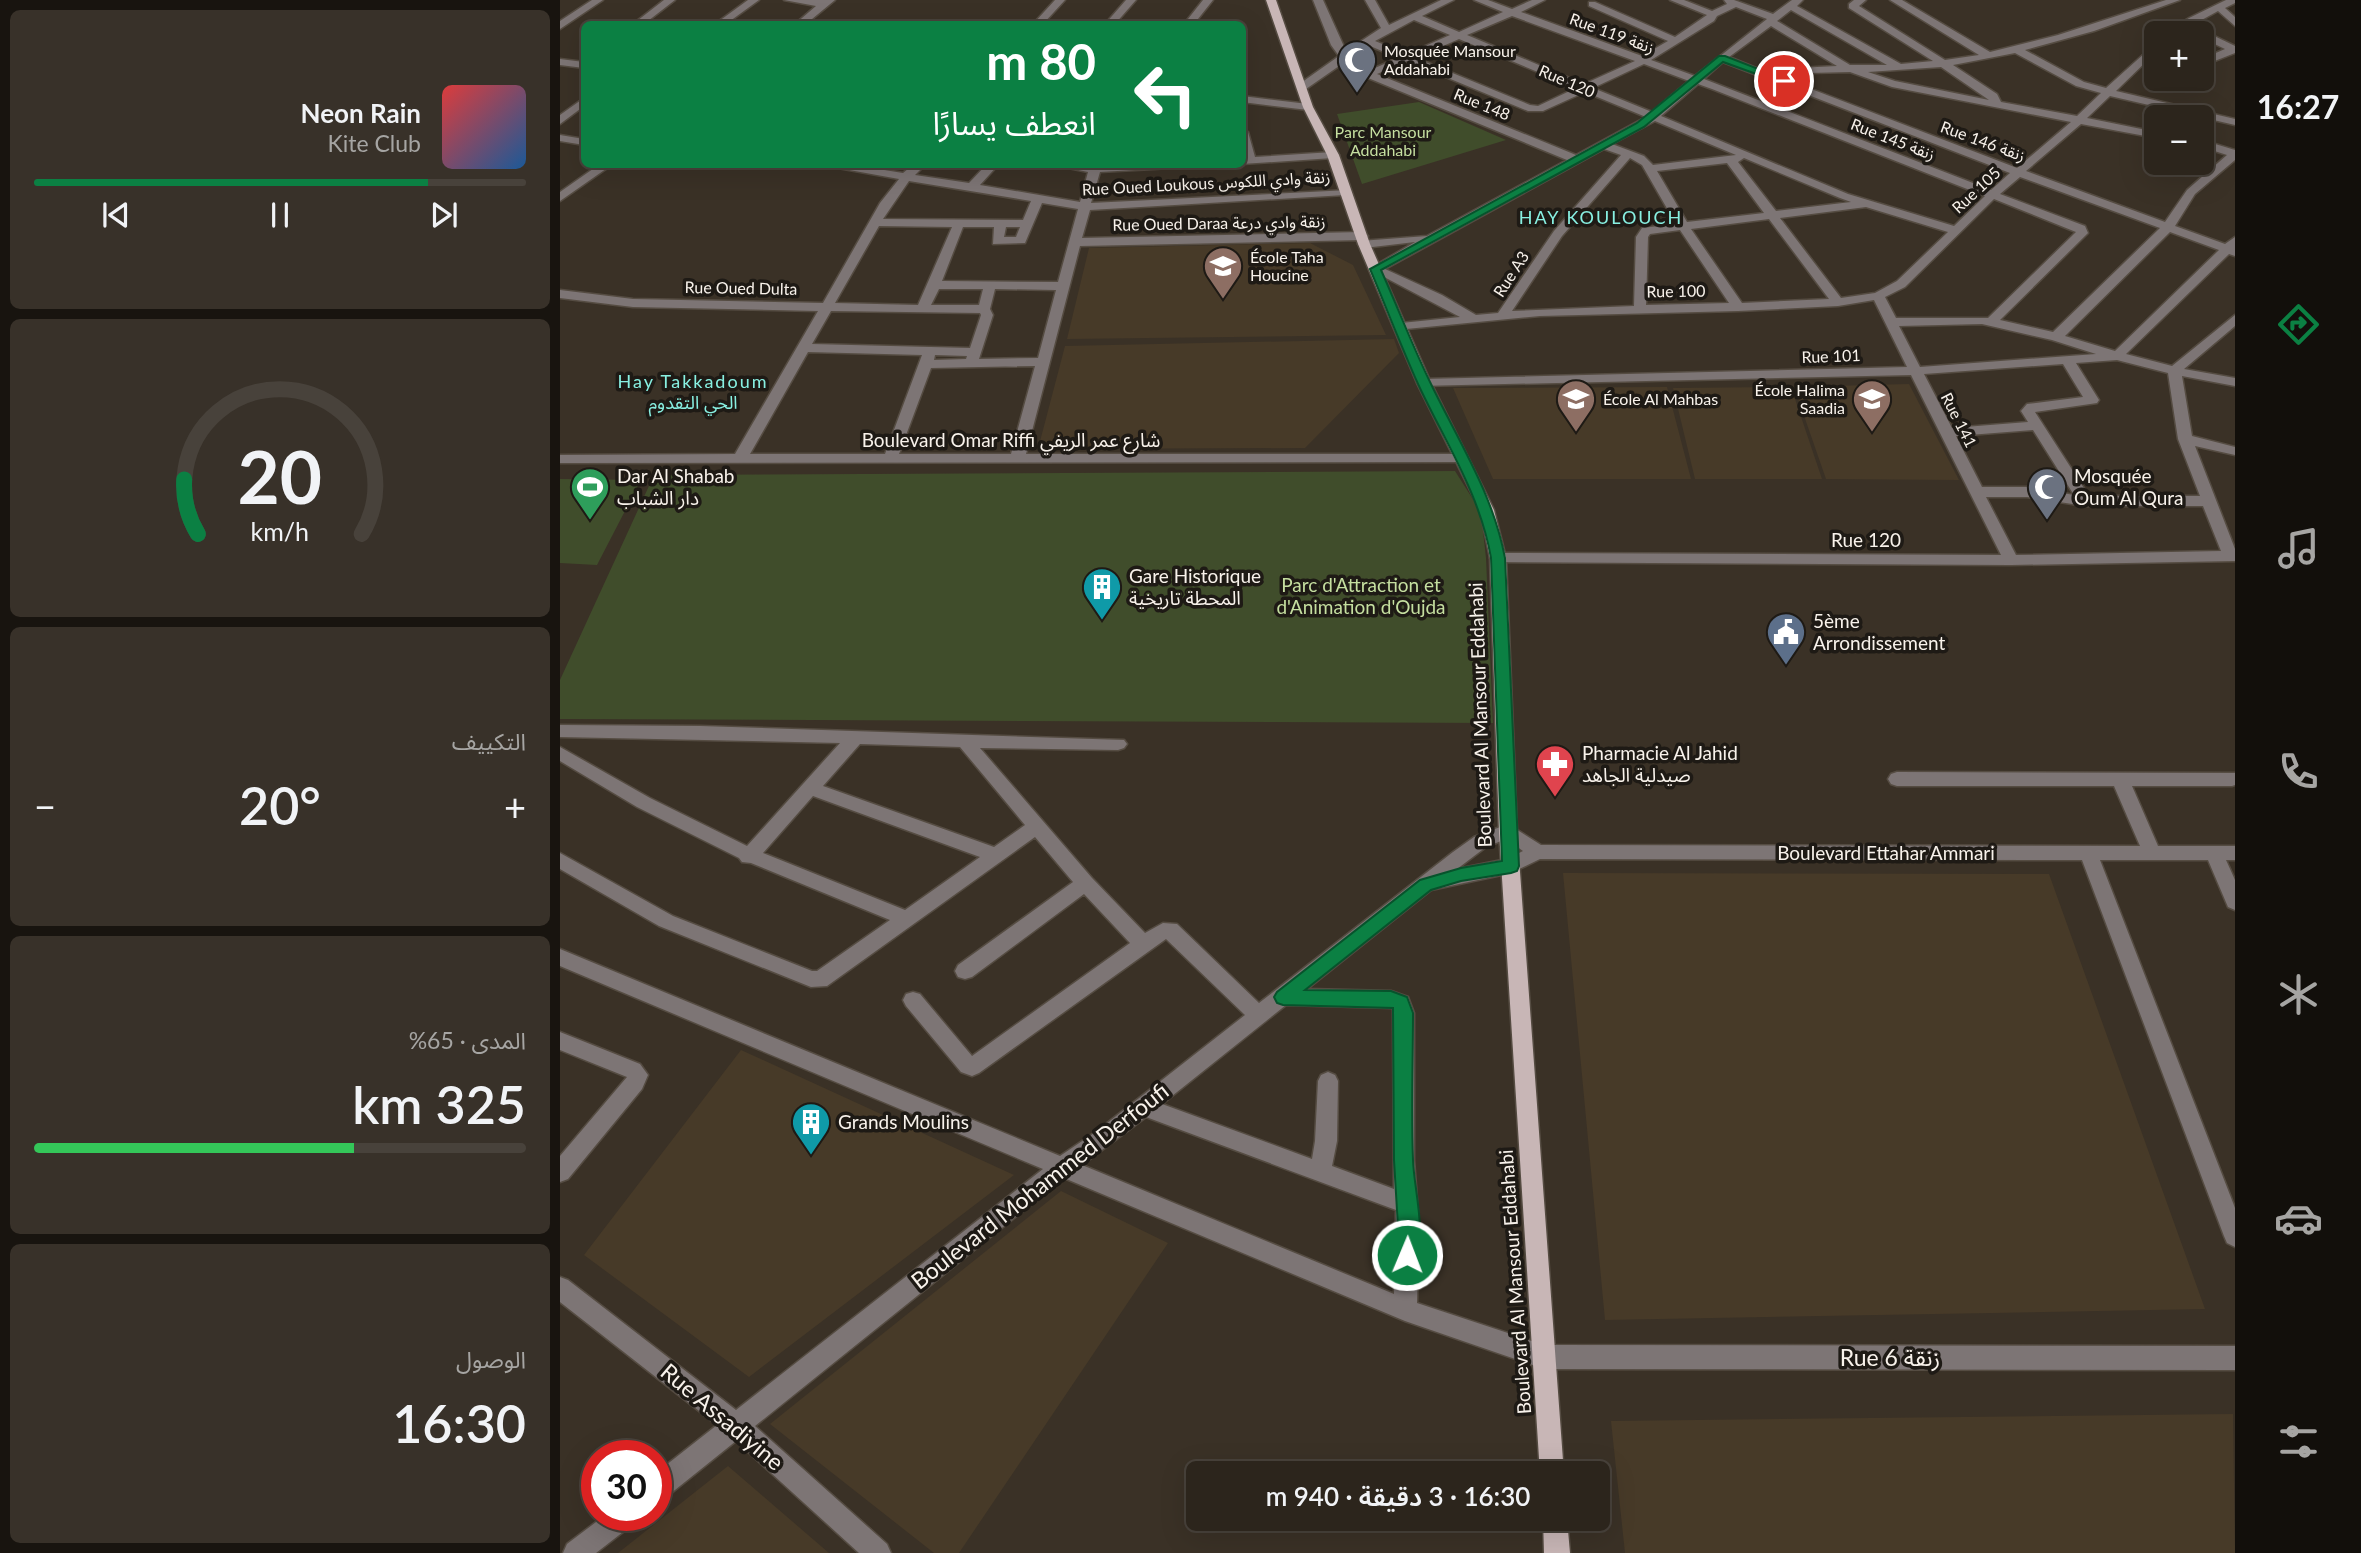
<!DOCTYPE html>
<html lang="ar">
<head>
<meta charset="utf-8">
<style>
	body { margin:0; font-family:Lato,"Noto Sans Arabic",sans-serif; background:#383129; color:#f1f3f6; direction:rtl; height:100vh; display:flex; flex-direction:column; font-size:26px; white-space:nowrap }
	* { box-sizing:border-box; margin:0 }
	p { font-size:23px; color:#a6a5a3 }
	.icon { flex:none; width:38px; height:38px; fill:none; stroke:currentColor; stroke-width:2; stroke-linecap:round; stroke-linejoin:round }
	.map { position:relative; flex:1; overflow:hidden; direction:ltr }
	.side { display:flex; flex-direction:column; gap:10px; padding:10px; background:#18140f; width:560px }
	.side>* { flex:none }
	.hud { position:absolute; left:21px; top:21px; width:665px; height:147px; border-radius:10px; box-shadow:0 7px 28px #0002,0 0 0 2px #48423b; direction:rtl; background:#0b8043; color:#fff; overflow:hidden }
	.buttons { position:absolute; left:1584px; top:21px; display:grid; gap:14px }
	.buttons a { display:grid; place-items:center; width:70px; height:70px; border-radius:10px; background:#2c251c; box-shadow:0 7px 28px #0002,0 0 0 2px #48423b; font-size:35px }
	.speed { position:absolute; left:21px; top:1440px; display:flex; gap:14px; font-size:35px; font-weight:700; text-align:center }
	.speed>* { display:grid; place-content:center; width:91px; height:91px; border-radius:50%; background:#2c251c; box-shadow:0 7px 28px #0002,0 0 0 2px #48423b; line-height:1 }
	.speed .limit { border:10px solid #d22; background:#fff; color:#111 }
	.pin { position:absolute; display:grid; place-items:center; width:60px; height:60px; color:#fff; margin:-30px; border:4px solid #fff; border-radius:50%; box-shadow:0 2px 7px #0007 }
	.me { position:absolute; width:77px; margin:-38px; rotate:1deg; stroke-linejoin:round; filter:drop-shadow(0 0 5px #0008) }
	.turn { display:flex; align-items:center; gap:24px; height:147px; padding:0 35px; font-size:32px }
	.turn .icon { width:91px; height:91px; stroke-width:2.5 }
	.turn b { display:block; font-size:49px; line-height:60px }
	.big { font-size:52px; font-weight:600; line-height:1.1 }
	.side .widget { flex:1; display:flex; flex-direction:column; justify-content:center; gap:10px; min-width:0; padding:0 24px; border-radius:10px; background:#383129 }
	.side .dial { align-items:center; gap:0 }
	.dial svg { height:182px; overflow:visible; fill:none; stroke:#48423b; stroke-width:7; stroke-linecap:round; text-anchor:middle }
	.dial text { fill:#f1f3f6; stroke:none }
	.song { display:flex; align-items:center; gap:21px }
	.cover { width:84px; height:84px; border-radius:10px; background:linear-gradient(135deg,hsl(0 70% 55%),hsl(210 70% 35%)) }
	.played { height:7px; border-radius:4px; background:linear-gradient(90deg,#0b8043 80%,#48423b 80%) }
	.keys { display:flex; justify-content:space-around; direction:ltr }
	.heat { display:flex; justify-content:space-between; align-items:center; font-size:38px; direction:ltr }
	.charge { height:10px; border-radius:5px; background:linear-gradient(90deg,#34c759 65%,#48423b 0) }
	.trip { position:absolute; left:626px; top:1461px; width:424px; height:70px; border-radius:10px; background:#2c251c; box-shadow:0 7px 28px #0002,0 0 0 2px #48423b; font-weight:600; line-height:70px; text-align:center; direction:rtl }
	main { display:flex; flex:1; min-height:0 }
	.tabs { display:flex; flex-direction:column; width:126px; justify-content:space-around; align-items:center; background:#120f0b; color:#a6a5a3 }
	.tabs .icon { width:49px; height:49px }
	.tabs .on { color:#0b8043 }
	.tabs b { font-size:32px; color:#f1f3f6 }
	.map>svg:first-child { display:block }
	.built { fill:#473a28 }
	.green { fill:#404d2b }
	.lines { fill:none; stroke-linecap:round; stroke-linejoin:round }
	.minor-casing { stroke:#554c42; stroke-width:3 }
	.major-casing { stroke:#554c42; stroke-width:3 }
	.minor { fill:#7d7575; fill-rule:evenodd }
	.major { fill:#c8b6b6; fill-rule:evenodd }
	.route { fill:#0b8043; stroke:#07532c; stroke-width:2 }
	.labels { text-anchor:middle; stroke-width:7; stroke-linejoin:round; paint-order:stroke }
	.far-street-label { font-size:16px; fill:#f8f2eb; stroke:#1e1a15 }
	.far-poi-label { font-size:16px; fill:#f8f2eb; stroke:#1e1a15; text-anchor:start }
	.far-park-label { font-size:16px; fill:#c5dfa0; stroke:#1e1a15 }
	.far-neighbourhood-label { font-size:18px; letter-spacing:2px; fill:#88f0e2; stroke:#1e1a15 }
	.street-label { font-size:19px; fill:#f8f2eb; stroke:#1e1a15 }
	.poi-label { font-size:19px; fill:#f8f2eb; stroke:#1e1a15; text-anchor:start }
	.park-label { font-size:19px; fill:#c5dfa0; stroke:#1e1a15 }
	.near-street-label { font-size:23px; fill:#f8f2eb; stroke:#1e1a15 }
</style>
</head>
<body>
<main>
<nav class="tabs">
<b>16:27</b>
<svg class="icon on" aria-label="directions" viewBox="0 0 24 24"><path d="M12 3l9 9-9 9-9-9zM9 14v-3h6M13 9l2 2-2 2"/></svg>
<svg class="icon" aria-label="music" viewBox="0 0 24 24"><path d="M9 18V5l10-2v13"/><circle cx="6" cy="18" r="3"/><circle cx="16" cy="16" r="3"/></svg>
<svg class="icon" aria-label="phone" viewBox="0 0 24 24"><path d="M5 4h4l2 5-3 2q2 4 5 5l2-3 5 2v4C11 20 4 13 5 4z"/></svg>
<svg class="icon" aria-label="climate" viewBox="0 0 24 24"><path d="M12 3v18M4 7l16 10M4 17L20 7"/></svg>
<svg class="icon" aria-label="car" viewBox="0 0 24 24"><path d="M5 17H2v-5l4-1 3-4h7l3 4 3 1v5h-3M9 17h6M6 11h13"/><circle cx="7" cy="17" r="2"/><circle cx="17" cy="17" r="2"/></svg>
<svg class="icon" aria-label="filters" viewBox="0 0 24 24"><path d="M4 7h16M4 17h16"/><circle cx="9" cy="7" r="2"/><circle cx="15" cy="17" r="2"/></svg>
</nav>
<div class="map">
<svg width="1675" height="1553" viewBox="0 0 1675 1553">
	<rect width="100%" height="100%" fill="#3a3126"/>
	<!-- built -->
	<path class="built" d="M750,243L793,265L826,335L507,339L529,248Z
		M834,339L839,353L745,448L478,449L505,346Z
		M1349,384L1399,480L1266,479L1234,387Z
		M1107,387L1131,479H933L893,388Z
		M1231,387L1262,479H1135L1113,388Z
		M1003,873L1489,874L1645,1309L1045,1320Z
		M181,1050L454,1175L189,1377L24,1255Z
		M501,1191L608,1243L399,1553H374L210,1424Z
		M1673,1414L1675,1553H1065L1051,1421Z
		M168,1466L269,1553H58Z"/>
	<!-- green -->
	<path class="green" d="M859,102L946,140L802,184L777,114Z
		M895,471L921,512L926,558L933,723L0,719V680L94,475Z
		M0,479L81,480L37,565L0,563Z"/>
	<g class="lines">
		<!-- minor casing -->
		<g class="minor-casing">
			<path id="minor" d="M32,0H43L0,29V21Z
				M104,0H115L84,24H73Z
				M188,0H199L166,24H155Z
				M224,0H275L246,24H235L256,6Z
				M495,0H505L483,24H473Z
				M566,0H576L555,24H545Z
				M643,0H653L634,24H624Z
				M753,0H763L786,51L821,28L805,0H815L829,25L881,0H894L862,16L899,32L943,12L914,0H928L952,9L972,0H985L961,12L1082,56L1108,41L1029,6V2H1035L1115,37L1147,15L1110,0H1124L1152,11L1167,4L1164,0H1174L1213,14L1232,0H1243L1237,6L1341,64L1373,61L1289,8V4L1294,0H1306L1299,6L1385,60L1419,55L1330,0H1342L1430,52L1498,35L1606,0H1620L1534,31L1465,50L1524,82L1546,88L1596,43V52L1556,91L1675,119V125L1550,96L1527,118L1596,132V138L1521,124L1466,171L1605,222L1627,190L1667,155L1642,147V140L1675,150V160L1635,194L1615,226L1665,244L1675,237V256L1669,254L1566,354L1612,366L1675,315V326L1624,369L1675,378V386L1622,376L1632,436L1675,447V455L1635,446L1675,549V561L1451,565L933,562L930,558L938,553L1441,555L1351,375L859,386V380L864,379L1347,367L1314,300L1278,306L1178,311L980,316L836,330L835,327L841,323L900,317L809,269L855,242L804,248L798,244L800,241L867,236L1007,160L779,66L746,89H738V85L779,56L771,45ZM1176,7L1207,19L1135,76L1091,60L1154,21L1157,16ZM1231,10L1327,65H1290L1217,21ZM952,16L1075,61L1024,84L907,35ZM854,20L890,35L847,54L815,41ZM1211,26L1277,66L1201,70L1169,57ZM899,39L1016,88L978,106L970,105L856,58ZM808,45L838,58L808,71L785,61ZM1455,53L1516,86L1541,93L1517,116L1441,102L1437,94L1393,65ZM847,61L968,111H983L1025,92L1086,117L1016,155L817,74ZM1163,62L1450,173L1431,190L1144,79ZM1084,64L1129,81L1092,112L1033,88ZM1381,67L1429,100L1335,81L1308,72ZM1290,72L1332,87L1511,122L1457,168L1212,74ZM1138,84L1152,89L1425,196L1394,226L1288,194L1101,116ZM1095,121L1176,155L1093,165L1084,156L1052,144ZM1044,149L1061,155L994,231L938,313L916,315L882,295L825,269ZM1070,158L1082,165L1116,224L1082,228L1076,237L1074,306L952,311L1002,236ZM1184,158L1280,198L1291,202L1216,211L1178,162ZM1167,163L1204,213L1127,222L1097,171ZM1460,177L1600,228L1493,332L1440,320L1528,233L1525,226L1440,194ZM1434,199L1516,232L1428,318H1336L1325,297L1345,287ZM1306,207L1388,232L1337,281L1315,293L1281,298L1220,218ZM1209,219L1269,299L1182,303L1131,229ZM1120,230L1169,303L1086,305L1088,237L1090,234ZM1610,232L1659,250L1555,351L1505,336ZM1422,324L1492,340L1536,354L1360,367L1339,326ZM1557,360L1608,373L1618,439L1640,496H1529L1475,412L1537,403L1539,400L1516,363ZM1503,364L1523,397L1467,404L1461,411L1468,422L1392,428L1364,374ZM1473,430L1514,495L1467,487H1422L1396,436ZM1426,497H1467L1525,506H1643L1661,551L1456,555Z
				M1666,0H1675V3L1665,8L1675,17V26L1658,11L1618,33H1606L1629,18Z
				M1638,32H1646L1675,46V53L1642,66V59L1665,49L1642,38Z
				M0,59L24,62V68L0,65Z
				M682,96L748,104L753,107L748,110L682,102Z
				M24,98V106L0,124V115Z
				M682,129L688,132L695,157L773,152L779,155L773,158L682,164Z
				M0,135L24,139V145L0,141Z
				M40,164H53L0,201V192Z
				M256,164H287L343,173L354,164H366L355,175L409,183L427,164H439L420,185L520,202L528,172L489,164H633L628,167L540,172L531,203L789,190V194L785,195L530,210L522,238L802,232L808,236L802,240L520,246L466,454H901L908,458L901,462L0,463V455L175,454L258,311L73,307L0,298V290L73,299L263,303L320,203L339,179ZM349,181L471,201L463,220L323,219ZM482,203L518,209L498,282L382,281L403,227H434L433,244L465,243ZM319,226L392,227L358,305L275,303ZM446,227H460L456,237H444ZM379,289H423L419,305H371ZM435,289L496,290L478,358L419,359L433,315L430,309ZM271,311L420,313L421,315L410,348L252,344ZM248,352L362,355L325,454H190ZM375,355L407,356L406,359L374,360ZM475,366L451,454H339L371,368Z
				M0,725L140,726L564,740L567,744L564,748L558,750L420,748L532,878L585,933L603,923L617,924L699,1003L893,852L914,837L948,824L981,845L1580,846L1554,786H1337L1331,784L1328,779L1331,774L1337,772L1675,773V785L1672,786H1572L1598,846H1675V860H1666L1675,880V910L1668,907L1648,860H1540L1675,1208V1247L1667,1243L1664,1236L1522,860L980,859L951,873L871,890L747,989L831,991L848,997L854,1013V1160L859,1227L857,1303L984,1345L1675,1346V1370L984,1369L845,1321L504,1178L195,1426L327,1544L331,1553H299L176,1441L105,1498L96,1501V1473L157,1425L0,1302V1277L8,1280L176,1410L483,1169L0,966V949L500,1156L537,1131L685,1015L606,939L419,1073L412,1076L401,1072L346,1006L343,1000L346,994L353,992L360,994L412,1056L570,943L524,894L412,977L405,979L398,977L395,971L398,965L513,882L475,837L267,986L251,987L99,926L0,869V853L113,916L252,971H257L330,920L191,863L182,862L179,858L77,807L0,761V747L90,798L187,846L280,743L0,737ZM300,744L400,747L465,825L434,847L263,786ZM253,796L420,857L345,910L203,853ZM946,839L963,851L947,859L897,869L926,847ZM726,1005L833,1008L834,1189L772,1166L777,1141L778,1081L775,1075L768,1072L761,1075L758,1081L755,1141L752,1159L602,1104ZM586,1117L836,1210L834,1294L522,1165Z
				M0,1032L80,1064L88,1075L82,1089L8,1179L0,1182V1156L67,1077L0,1050Z
				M44,1516H75L72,1525L36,1553H3L7,1544Z"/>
		</g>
		<!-- major casing -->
		<g class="major-casing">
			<path id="major" d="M706,0H716L753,107L779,155L810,244L871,383L934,510L946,558L957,831L1004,1474H980L939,831L930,558L920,510L857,383L798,244L767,155L743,107Z
				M983,1519H1007L1010,1553H984Z"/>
		</g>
		<!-- minor -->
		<use href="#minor" class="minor"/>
		<!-- major -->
		<use href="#major" class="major"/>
	</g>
	<!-- route -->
	<path class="route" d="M1159,56H1165L1229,81L1221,83L1163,62L1084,127L821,270C838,308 853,347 871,384C899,442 933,494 945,558L959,866L957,871L951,873L901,881L871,890L745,990L831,991L847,997L853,1013C853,1062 851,1111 853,1160C854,1190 867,1233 855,1262L847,1265L840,1262L837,1255L838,1227L834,1160L833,1008L723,1005L717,1003L714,997L717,992L860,880L901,868L942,861L931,558C920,494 885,442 858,384C841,346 826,307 810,269L1077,123Z"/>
	<!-- icons -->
	<defs>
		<g id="mosque-pin" transform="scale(2.0125)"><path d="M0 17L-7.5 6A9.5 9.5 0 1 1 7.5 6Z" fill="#6b7280" stroke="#1e1a15"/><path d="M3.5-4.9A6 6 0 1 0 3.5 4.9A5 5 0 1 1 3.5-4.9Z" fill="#fff"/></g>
		<g id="school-pin" transform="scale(2.0125)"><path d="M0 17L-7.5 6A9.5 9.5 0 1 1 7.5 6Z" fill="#8d6e63" stroke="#1e1a15"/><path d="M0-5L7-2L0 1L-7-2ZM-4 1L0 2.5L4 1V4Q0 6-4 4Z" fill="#fff"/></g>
		<g id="stadium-pin" transform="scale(2.0125)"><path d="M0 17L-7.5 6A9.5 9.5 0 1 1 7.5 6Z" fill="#2e9e5b" stroke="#1e1a15"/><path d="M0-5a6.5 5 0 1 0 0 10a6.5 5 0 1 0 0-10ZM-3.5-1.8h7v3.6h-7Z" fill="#fff"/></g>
		<g id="building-pin" transform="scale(2.0125)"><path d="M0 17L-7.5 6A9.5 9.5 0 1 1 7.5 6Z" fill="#0f9aa8" stroke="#1e1a15"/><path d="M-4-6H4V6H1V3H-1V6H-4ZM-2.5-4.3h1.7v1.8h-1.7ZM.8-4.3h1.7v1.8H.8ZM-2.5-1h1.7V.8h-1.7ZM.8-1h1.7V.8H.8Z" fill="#fff"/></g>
		<g id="civic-pin" transform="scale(2.0125)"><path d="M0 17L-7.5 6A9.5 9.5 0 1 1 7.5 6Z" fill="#5c6f8a" stroke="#1e1a15"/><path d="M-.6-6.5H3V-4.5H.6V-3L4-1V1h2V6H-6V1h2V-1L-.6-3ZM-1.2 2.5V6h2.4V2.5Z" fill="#fff"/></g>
		<g id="pharmacy-pin" transform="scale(2.0125)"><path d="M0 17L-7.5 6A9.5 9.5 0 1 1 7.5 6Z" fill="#e0444e" stroke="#1e1a15"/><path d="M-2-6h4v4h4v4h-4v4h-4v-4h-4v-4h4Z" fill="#fff"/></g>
	</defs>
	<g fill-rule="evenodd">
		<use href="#mosque-pin" x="797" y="60"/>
		<use href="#school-pin" x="663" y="266"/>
		<use href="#school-pin" x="1016" y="399"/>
		<use href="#school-pin" x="1312" y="399"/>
		<use href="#stadium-pin" x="30" y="487"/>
		<use href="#mosque-pin" x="1487" y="487"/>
		<use href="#building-pin" x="542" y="587"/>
		<use href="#civic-pin" x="1226" y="632"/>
		<use href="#pharmacy-pin" x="995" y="764"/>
		<use href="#building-pin" x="251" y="1122"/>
	</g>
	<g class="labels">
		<!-- far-street labels -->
		<g class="far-street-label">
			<text transform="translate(1052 33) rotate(20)" y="6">Rue 119 زنقة</text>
			<text transform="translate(1007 81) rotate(23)" y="6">Rue 120</text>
			<text transform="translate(922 104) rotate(22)" y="6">Rue 148</text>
			<text transform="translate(1333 139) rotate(21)" y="6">Rue 145 زنقة</text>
			<text transform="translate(1423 141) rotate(20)" y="6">Rue 146 زنقة</text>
			<text transform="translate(646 183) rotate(-3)" y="6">Rue Oued Loukous زنقة وادي اللكوس</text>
			<text transform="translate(1416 190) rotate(-43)" y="6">Rue 105</text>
			<text transform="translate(659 223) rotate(-1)" y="6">Rue Oued Daraa زنقة وادي درعة</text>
			<text transform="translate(951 274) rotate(-57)" y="6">Rue A3</text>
			<text transform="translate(181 288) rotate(1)" y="6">Rue Oued Dulta</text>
			<text transform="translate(1116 291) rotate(-1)" y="6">Rue 100</text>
			<text transform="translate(1271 356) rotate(-2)" y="6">Rue 101</text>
			<text transform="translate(1399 420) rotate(63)" y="6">Rue 141</text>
		</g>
		<!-- far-poi labels -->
		<g class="far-poi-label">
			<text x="824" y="57">Mosquée Mansour<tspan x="824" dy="18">Addahabi</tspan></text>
			<text x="690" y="263">École Taha<tspan x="690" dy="18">Houcine</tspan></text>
			<text x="1285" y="396" text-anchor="end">École Halima<tspan x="1285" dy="18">Saadia</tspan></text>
			<text x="1043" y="405">École Al Mahbas</text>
		</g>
		<!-- far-park labels -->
		<g class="far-park-label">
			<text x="823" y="138">Parc Mansour<tspan x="823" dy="18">Addahabi</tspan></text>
		</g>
		<!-- far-neighbourhood labels -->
		<g class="far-neighbourhood-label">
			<text x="1041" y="224">HAY KOULOUCH</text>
			<text x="133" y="388">Hay Takkadoum<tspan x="133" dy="21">الحي التقدوم</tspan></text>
		</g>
		<!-- street labels -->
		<g class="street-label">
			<text x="451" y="447">Boulevard Omar Riffi شارع عمر الريفي</text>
			<text x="1306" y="547">Rue 120</text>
			<text transform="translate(920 715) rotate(-92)" y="7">Boulevard Al Mansour Eddahabi</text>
			<text x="1326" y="860">Boulevard Ettahar Ammari</text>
			<text transform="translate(955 1282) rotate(-94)" y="7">Boulevard Al Mansour Eddahabi</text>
		</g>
		<!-- poi labels -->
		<g class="poi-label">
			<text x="57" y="483">Dar Al Shabab<tspan x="57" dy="22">دار الشباب</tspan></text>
			<text x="1514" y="483">Mosquée<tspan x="1514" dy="22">Oum Al Qura</tspan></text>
			<text x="569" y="583">Gare Historique<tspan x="569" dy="22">المحطة تاريخية</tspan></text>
			<text x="1253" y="628">5ème<tspan x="1253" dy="22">Arrondissement</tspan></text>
			<text x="1022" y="760">Pharmacie Al Jahid<tspan x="1022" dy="22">صيدلية الجاهد</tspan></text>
			<text x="278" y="1129">Grands Moulins</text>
		</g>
		<!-- park labels -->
		<g class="park-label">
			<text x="801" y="592">Parc d'Attraction et<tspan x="801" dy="22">d'Animation d'Oujda</tspan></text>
		</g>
		<!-- near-street labels -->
		<g class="near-street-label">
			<text transform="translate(480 1186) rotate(-38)" y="8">Boulevard Mohammed Derfoufi</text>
			<text x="1330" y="1366">Rue 6 زنقة</text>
			<text transform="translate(162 1417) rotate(40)" y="8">Rue Assadiyine</text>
		</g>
	</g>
</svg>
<div class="buttons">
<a>+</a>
<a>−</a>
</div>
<div class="speed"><div class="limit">30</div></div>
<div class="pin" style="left:1224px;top:81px;background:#d93025"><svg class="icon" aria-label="arrive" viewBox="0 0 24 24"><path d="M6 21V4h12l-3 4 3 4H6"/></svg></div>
<svg class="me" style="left:847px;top:1255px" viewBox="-20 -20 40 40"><circle r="17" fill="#0b8043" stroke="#fff" stroke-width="3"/><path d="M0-11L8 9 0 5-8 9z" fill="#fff"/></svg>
<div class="trip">16:30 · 3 دقيقة · 940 m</div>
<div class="hud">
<div class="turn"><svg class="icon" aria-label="left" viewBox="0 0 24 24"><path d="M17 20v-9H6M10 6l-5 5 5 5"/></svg><div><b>80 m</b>انعطف يسارًا</div></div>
</div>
</div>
<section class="side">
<div class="widget">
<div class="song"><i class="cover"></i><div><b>Neon Rain</b><p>Kite Club</p></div></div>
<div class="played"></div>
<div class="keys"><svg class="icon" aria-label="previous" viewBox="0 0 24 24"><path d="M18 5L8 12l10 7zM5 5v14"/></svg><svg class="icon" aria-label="pause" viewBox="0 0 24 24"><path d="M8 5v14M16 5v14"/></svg><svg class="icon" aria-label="next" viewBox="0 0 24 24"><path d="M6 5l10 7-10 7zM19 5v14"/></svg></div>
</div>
<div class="widget dial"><svg viewBox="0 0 100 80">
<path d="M14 69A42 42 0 1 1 86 69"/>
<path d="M14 69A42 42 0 0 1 8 45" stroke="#0b8043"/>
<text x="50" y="56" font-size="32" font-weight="700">20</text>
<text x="50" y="72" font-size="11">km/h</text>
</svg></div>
<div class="widget"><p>التكييف</p>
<div class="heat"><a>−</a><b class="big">20°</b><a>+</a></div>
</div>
<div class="widget"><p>المدى · 65%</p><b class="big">325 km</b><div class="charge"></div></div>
<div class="widget"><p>الوصول</p><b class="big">16:30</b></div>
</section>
</main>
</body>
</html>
